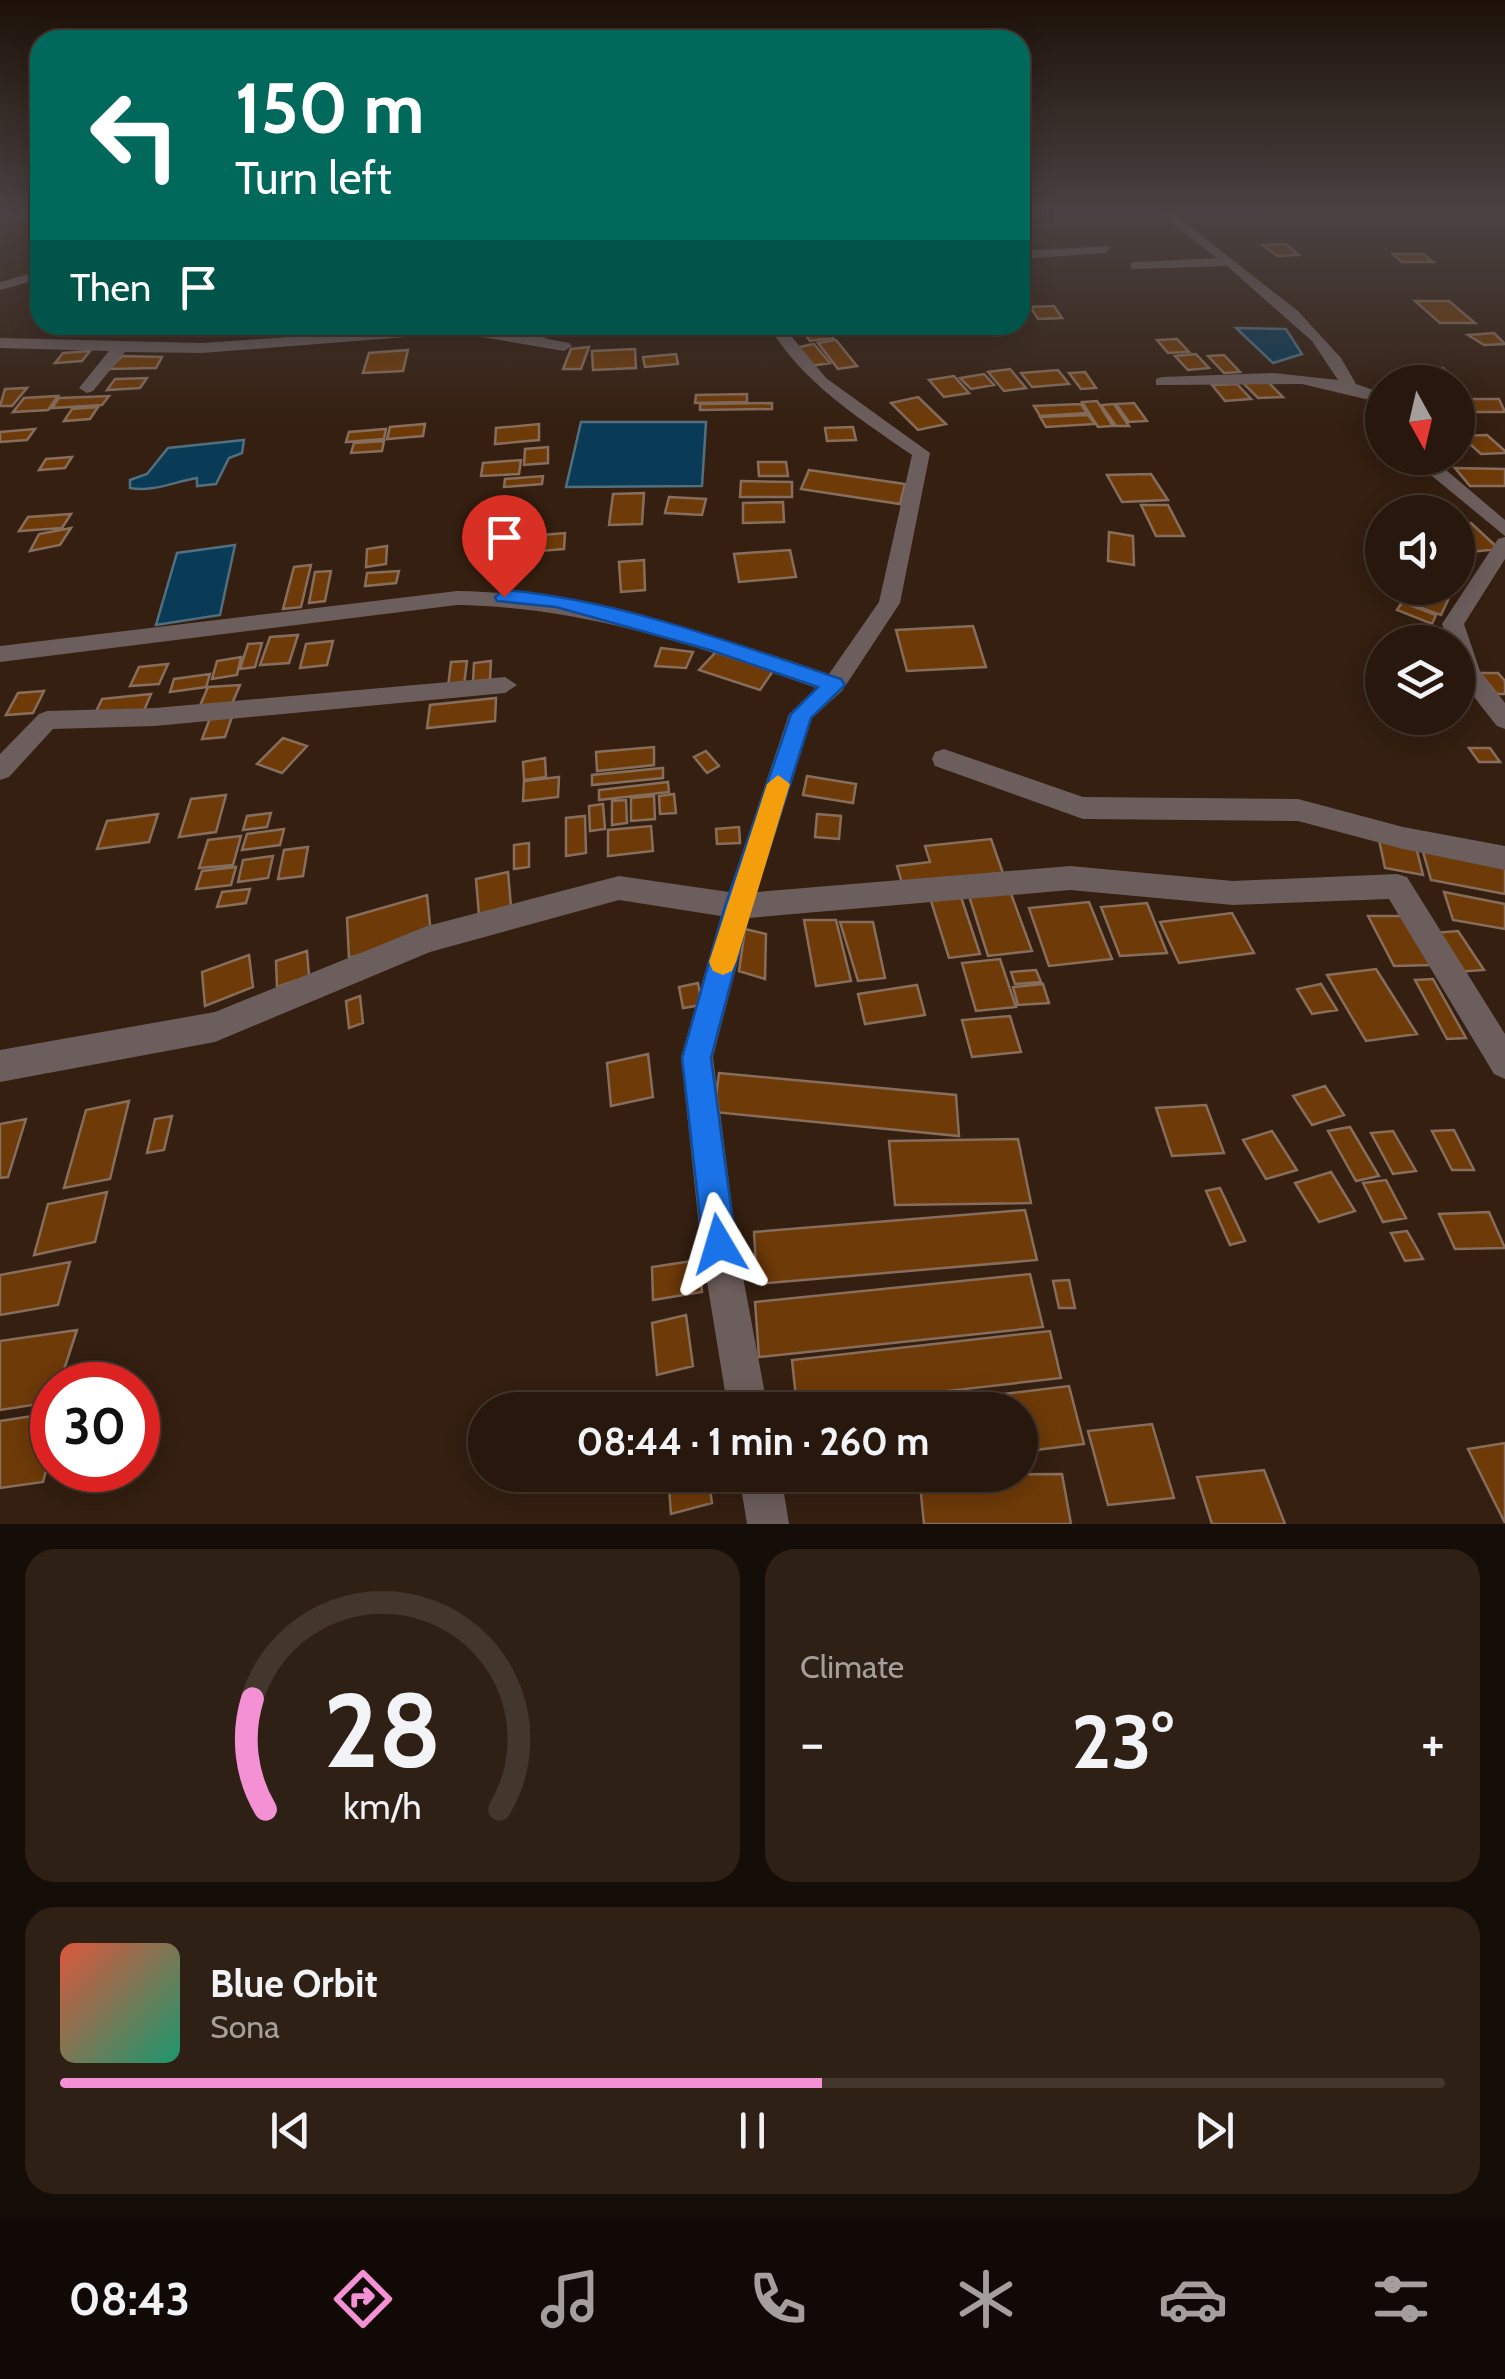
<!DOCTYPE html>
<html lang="en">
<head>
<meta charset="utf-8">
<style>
	body { margin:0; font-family:Cabin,sans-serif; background:#2f2015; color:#f1f3f6; height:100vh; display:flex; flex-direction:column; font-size:38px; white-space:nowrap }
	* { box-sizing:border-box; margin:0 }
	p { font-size:32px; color:#a49f9d }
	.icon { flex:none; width:55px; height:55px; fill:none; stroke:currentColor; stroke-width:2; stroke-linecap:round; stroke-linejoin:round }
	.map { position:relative; height:1524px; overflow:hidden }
	.panel { display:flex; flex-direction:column; gap:25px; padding:25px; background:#150d07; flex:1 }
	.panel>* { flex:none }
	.hud { position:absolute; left:30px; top:30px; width:1000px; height:305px; border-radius:30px; box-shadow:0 5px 25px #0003,0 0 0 2px #43362d; background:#00695c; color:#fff; overflow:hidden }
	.needle { width:65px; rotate:172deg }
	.controls { position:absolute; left:1365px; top:365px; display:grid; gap:20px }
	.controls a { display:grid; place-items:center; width:110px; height:110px; border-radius:50%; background:#27170c; box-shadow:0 5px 25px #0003,0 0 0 2px #43362d; font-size:50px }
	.speed { position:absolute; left:30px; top:1362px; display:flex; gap:20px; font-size:50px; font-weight:700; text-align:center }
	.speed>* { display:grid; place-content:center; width:130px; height:130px; border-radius:50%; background:#27170c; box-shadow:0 5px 25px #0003,0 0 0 2px #43362d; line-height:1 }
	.speed .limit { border:15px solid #d22; background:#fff; color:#111 }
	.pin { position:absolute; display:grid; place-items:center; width:85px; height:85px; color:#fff; margin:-102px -42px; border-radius:50% 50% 50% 0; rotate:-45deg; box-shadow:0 0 10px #0007 }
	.pin .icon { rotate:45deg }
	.me { position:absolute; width:110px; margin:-55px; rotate:353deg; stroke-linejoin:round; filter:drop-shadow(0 0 8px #0008) }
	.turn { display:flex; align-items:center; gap:35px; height:210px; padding:0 40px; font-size:45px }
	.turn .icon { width:130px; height:130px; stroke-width:2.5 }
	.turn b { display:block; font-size:70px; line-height:85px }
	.then { display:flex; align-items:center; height:95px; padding:0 40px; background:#0003; gap:20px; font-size:38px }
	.big { font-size:75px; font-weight:700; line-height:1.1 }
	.panel .tile { flex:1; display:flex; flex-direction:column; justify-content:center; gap:15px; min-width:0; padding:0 35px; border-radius:30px; background:#2f2015 }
	.panel .dial { align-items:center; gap:0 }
	.dial svg { height:260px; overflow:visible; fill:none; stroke:#43362d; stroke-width:7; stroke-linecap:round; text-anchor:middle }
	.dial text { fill:#f1f3f6; stroke:none }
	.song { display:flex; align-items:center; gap:30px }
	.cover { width:120px; height:120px; border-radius:15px; background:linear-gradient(135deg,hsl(10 70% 55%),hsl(160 70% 35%)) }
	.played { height:10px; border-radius:5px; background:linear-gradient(90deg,#f491d4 55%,#43362d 55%) }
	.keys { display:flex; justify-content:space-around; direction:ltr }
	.heat { display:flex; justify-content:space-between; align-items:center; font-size:55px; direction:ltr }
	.panel .tiles { flex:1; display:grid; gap:25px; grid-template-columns:1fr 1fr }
	.tile:last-child { grid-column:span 2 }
	.trip { position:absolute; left:468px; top:1392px; width:570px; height:100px; border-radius:50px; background:#27170c; box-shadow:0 5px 25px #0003,0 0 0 2px #43362d; font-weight:700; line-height:100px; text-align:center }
	.tab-bar { display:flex; height:160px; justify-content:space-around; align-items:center; background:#100905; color:#a49f9d }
	.tab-bar .icon { width:70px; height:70px }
	.tab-bar .active { color:#f491d4 }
	.tab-bar b { font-size:45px; color:#f1f3f6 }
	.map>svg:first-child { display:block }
	.water { fill:#093a56; stroke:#516f7f; stroke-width:2.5 }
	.building { fill:#6e3a08; stroke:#876d5c; stroke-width:2.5 }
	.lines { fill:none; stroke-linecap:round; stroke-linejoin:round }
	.minor { fill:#6c5e5d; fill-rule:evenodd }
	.route { fill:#1a73e8; stroke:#114b97; stroke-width:2.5 }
	.slow { fill:#f59e0b }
</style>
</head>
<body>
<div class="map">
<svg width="1505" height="1524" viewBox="0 0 1505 1524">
	<rect width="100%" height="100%" fill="#341f10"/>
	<!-- water -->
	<path class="water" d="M1236,328L1286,329L1302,354L1273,363Z
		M581,422H706L702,486L566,487Z
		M244,440L242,453L229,458L216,484L197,486V478C173,482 154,492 130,488V480L147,474L168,448Z
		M235,545L220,615L156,625L177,553Z"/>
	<!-- building -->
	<path class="building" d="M1286,244L1299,255L1277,256L1263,245Z
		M1393,254H1423L1433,262H1402Z
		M1415,301H1449L1475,323H1440Z
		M1054,306L1062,318L1038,319L1030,307Z
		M798,325H822L833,338L810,341Z
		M1494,333L1505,344L1484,345L1468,335Z
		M1177,339L1189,352L1168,353L1157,340Z
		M836,340L857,366L838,369L818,343Z
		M814,344L830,363L811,366L795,348Z
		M589,347L581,369H563L571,349Z
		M635,349L636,368L593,370L592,351Z
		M408,350L403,371L363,373L369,353Z
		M90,351L82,361L55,363L63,353Z
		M676,354L678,364L645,367L643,357Z
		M1196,354L1209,368L1188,370L1175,356Z
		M1224,355L1240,372L1224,373L1208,356Z
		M122,356L162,357L156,368L109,369Z
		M1443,368L1456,379L1429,380L1416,369Z
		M1010,369L1026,388L1004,391L988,372Z
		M1058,370L1069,384L1032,387L1021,373Z
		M1085,372L1096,388L1081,389L1069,373Z
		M984,374L994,385L971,389L960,378Z
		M954,376L969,393L944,397L929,380Z
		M147,378L140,388L107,390L115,379Z
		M1268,382L1283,397L1258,398L1243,383Z
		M1237,384L1251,399L1225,401L1212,385Z
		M27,388L12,406H0L5,389Z
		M747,394V402L695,403L696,395Z
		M58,396L48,410L13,412L24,398Z
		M109,396L102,405L52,408L59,398Z
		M918,397L946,424L918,430L891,403Z
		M1463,399H1499L1505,412H1475Z
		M1097,401L1113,426L1098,427L1082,402Z
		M772,403V409L700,410V404Z
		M1134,403L1147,421L1129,422L1116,404Z
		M1081,404L1087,413L1040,416L1034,406Z
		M1114,404L1129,426H1116L1101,405Z
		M98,407L90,419L64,421L72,409Z
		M1088,415L1095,424L1046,427L1040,417Z
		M425,424L423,436L387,439L390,427Z
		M539,424V440L495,444L496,428Z
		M853,427L856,440L827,441L825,428Z
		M35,429L27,440L0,442V432Z
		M386,429L384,439L346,442L349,432Z
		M1487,435L1505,451V453L1481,454L1461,436Z
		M384,441L382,451L351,453L354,443Z
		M548,447V463L524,465L525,449Z
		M72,457L65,468L39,470L46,459Z
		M521,460L519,474L481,476L483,463Z
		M758,462H786L788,476H759Z
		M1455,468L1505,469V486H1470Z
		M809,470L905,484L900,504L801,489Z
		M1151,474L1168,500L1122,502L1107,475Z
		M543,476L542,484L504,487L505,479Z
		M741,481L792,482V497H740Z
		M644,493L642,524L609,525L613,494Z
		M669,497L706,499L702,515L665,513Z
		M783,502L784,522L743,523V503Z
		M1141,505H1168L1184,536H1156Z
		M71,514L62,528L19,531L28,517Z
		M1471,523L1499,549L1458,553V524Z
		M71,528L60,545L30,551L39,534Z
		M1109,532L1133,536L1134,565L1108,561Z
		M565,533L564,549L540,551L542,535Z
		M539,535L537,553L518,554L521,536Z
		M387,546L386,564L366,567L367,549Z
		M790,550L796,577L739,582L734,554Z
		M644,560L645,590L621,592L619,562Z
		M311,565L301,607L283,609L294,567Z
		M331,571L325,601L309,603L315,572Z
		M399,571L396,583L365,586L367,573Z
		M1408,588L1448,600L1441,615L1402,601Z
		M1402,602L1436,615L1432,624L1397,610Z
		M973,626L986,667L907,671L896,630Z
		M298,635L289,663L260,665L270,637Z
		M333,641L327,665L300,668L306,644Z
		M262,643L255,667L240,669L248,644Z
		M661,648L693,652L686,668L655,666Z
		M716,652L773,671L760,690L699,670Z
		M241,657L237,675L212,679L217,661Z
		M467,661L464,685L448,687L451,662Z
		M491,661L490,680L473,682L474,663Z
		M168,664L159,684L130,686L139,667Z
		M1480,673H1498L1505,681V694H1497Z
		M210,674L206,687L170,692L174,679Z
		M240,685L231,706L199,708L208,687Z
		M44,691L33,713L6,715L18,693Z
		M151,694L143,713L93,718L102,699Z
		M496,698L495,721L427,728L430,705Z
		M234,711L225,737L202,739L212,713Z
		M283,738L307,746L282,773L257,764Z
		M654,747V765L597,771L596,752Z
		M1469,748H1490L1500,762H1479Z
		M706,751L719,766L707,773L694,757Z
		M545,758L546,777L524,780L523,762Z
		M663,768V778L592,785V775Z
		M807,776L856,784L853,803L803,795Z
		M559,777L558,797L523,801L524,781Z
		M668,782L669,792L599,800V790Z
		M674,794L676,813L660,814L659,796Z
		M226,795L216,832L179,837L191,799Z
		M654,796L655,819L631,821V798Z
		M626,800L627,823L612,825V801Z
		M603,804L605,829L590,831L589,806Z
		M271,813L267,827L243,830L247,816Z
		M158,814L149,842L97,849L107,821Z
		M817,814L841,816L839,839L815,837Z
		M585,816L586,853L566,856V818Z
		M651,826L653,851L608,856V830Z
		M739,827L740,843L717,844L716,829Z
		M284,829L280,845L242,850L247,834Z
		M241,836L233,865L199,868L208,840Z
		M991,839L1005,879L904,890L897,866L930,862L925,846Z
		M1379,840L1416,847L1423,875L1385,868Z
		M529,843V867L514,869V845Z
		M308,847L303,876L278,879L284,850Z
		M1422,848L1505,864V894L1431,880Z
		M273,856L268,878L238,882L243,860Z
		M236,867L231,885L196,889L202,871Z
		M508,872L511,907L479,915L476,879Z
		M250,889L246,903L217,907L222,892Z
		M1010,891L1032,951L988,956L969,896Z
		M1444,892L1505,904V929L1453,920Z
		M427,895L431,934L349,958L347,918Z
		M961,897L980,954L949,958L931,901Z
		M1089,902L1112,959L1049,966L1029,908Z
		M1147,903L1167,953L1120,956L1101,907Z
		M1232,913L1254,953L1179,963L1160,922Z
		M1368,916H1404L1431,965L1394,966Z
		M804,920H836L851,981L816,986Z
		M840,922H873L885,978L858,981Z
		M745,929L766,934L765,979L739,971Z
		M1458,931L1484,970L1456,972L1432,933Z
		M307,951L309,976L277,987L276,961Z
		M249,955L253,987L205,1006L202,972Z
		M1000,959L1016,1007L976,1011L962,963Z
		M1376,969L1417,1034L1366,1041L1327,975Z
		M1036,970L1041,982L1015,984L1011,972Z
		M1433,979L1466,1038L1447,1039L1415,980Z
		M698,983L702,1005L683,1008L679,987Z
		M1043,984L1049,1003L1018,1005L1013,987Z
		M1321,984L1337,1010L1312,1014L1297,989Z
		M917,985L925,1015L865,1024L858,994Z
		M360,996L363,1023L349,1028L346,1001Z
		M1010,1016L1021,1052L972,1057L962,1020Z
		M648,1054L653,1097L611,1106L607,1063Z
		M719,1073L956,1095L959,1136L714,1112Z
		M1325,1086L1344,1115L1312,1125L1293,1096Z
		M129,1101L110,1179L64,1188L86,1110Z
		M1206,1105L1224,1153L1172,1156L1156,1108Z
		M172,1116L164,1150L147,1153L155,1119Z
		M26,1119L8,1177L0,1178V1124Z
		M1350,1127L1379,1176L1356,1181L1328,1131Z
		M1454,1130L1474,1170H1452L1432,1131Z
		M1272,1131L1297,1170L1266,1179L1243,1140Z
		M1393,1131L1416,1171L1393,1174L1371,1133Z
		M1018,1139L1031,1203L895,1205L889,1141Z
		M1331,1172L1355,1211L1319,1222L1295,1183Z
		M1386,1180L1406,1218L1383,1222L1363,1183Z
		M1220,1188L1245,1241L1230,1245L1206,1191Z
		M107,1192L95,1242L34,1255L48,1204Z
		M1025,1210L1037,1260L757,1284L754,1232Z
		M1489,1212L1505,1248L1455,1249L1439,1214Z
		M1407,1231L1423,1259L1405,1261L1391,1233Z
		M699,1260L702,1292L653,1300L652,1267Z
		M70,1262L58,1305L0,1315V1275Z
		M1030,1274L1043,1327L759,1357L755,1302Z
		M1069,1280L1075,1308H1059L1053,1281Z
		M686,1315L693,1366L657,1375L652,1323Z
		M77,1330L59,1385H52V1402L0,1410V1341Z
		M1050,1331L1061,1378L797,1408L792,1360Z
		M1069,1386L1084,1444L1020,1452V1410L897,1407Z
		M52,1413V1449L43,1482L0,1488V1421Z
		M1152,1424L1174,1498L1108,1505L1088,1431Z
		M1505,1443V1523L1468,1449Z
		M1264,1470L1285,1524H1212L1197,1477Z
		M1062,1474L1071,1524H924L919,1475Z
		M668,1475H708L712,1503L671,1514Z"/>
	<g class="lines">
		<!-- minor -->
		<path class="minor" d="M0,212H40V215L0,218Z
			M1157,212H1171L1298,311L1341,358L1356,384L1382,393V403L1302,384L1156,385V379L1162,377L1274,373L1338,380L1312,341L1227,266L1131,269V263L1136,262L1217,258Z
			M1111,246L1106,253L1020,259V251Z
			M40,271V279L0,290V282Z
			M461,325L534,337L535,331L540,330L611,325L543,338L569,343L572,346L564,351L458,333L202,353L125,352L93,391L87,393L79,388L109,351L0,348V338L202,343Z
			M768,325H782L826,378L930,453L900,603L842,691L812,718L757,892L1070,866L1233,881L1397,874L1407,877L1505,1034V1079L1494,1074L1389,899L1233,905L1070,890L749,918L713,1057L737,1245L768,1410H728L701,1245L681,1057L721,916L619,900L430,952L215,1042L0,1082V1050L215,1012L427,926L619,876L729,892L789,714L816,688C698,646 584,607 457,605L0,662V646L457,591C587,593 707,633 829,674L879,602L912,455C857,417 803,383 768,325Z
			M1425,458H1443L1446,470L1505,520V536L1432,476Z
			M1505,537V559L1464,624L1480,671L1505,703V729L1497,726C1473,695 1458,683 1458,642H1448L1442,624L1498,539Z
			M505,677L517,685L505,693L155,726L53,729L9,777L0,780V754L39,714L47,711L155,708Z
			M944,749L1083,797L1298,799L1403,827L1505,846V870L1403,849L1298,821L1083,819L935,766L932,759L935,752Z
			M739,1475H781L789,1524H747Z"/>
	</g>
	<!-- sky -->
	<linearGradient id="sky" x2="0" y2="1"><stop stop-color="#1d1109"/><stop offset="0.5" stop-color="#4a4242"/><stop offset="1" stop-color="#4a4242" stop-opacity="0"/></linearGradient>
	<rect width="1505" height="425" fill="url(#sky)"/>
	<!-- route -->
	<path class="route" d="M504,590C619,600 732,643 841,679L845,685L811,718L751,906L711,1058L736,1244L731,1256L719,1261L708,1256L703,1244L682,1058L725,906L791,714L818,687L710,650L556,607L497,601L495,597Z"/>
	<!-- slow -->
	<path class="slow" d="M778,775L790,784L736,962L732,971L723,975L713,971L709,962L767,784Z"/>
</svg>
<div class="controls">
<a><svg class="needle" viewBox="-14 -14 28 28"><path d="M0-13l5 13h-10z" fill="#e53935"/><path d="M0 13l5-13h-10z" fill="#a49f9d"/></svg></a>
<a><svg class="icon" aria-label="sound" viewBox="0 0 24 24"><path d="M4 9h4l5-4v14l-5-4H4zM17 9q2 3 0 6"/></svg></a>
<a><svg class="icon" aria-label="layers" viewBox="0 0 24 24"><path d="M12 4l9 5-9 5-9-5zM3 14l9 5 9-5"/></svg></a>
</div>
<div class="speed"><div class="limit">30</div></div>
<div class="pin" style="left:504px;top:597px;background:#d93025"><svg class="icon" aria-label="arrive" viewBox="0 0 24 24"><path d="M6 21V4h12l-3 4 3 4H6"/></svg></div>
<svg class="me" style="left:719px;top:1244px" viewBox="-20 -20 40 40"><path d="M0-17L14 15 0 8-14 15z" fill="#1a73e8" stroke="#fff" stroke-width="4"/></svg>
<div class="trip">08:44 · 1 min · 260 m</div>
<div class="hud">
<div class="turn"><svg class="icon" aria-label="left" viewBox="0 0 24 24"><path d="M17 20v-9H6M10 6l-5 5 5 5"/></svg><div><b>150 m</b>Turn left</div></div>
<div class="then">Then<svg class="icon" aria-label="arrive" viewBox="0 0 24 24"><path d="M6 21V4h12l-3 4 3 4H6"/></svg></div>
</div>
</div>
<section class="panel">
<div class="tiles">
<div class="tile dial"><svg viewBox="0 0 100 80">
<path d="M14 69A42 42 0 1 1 86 69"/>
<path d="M14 69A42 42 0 0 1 10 35" stroke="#f491d4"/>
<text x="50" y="56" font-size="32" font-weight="700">28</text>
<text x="50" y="72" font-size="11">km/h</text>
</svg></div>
<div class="tile"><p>Climate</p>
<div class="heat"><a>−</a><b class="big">23°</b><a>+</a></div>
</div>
<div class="tile">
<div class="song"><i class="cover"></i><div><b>Blue Orbit</b><p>Sona</p></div></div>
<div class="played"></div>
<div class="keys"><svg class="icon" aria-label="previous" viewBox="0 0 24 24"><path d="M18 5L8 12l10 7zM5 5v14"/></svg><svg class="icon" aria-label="pause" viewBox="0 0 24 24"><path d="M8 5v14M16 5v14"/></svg><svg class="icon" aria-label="next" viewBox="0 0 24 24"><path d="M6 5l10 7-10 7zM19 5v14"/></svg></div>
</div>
</div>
</section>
<nav class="tab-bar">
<b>08:43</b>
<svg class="icon active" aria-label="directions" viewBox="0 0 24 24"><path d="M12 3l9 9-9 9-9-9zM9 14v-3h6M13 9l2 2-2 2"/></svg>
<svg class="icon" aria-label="music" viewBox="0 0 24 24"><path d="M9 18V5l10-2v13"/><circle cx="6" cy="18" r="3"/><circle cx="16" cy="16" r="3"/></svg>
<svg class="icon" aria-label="phone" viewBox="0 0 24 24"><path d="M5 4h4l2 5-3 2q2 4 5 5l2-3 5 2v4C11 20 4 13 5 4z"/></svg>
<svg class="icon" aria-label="climate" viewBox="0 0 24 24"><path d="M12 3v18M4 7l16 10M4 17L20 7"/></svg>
<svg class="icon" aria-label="car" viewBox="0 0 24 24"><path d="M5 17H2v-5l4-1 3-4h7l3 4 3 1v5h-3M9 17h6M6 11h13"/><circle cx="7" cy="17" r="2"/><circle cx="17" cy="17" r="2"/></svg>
<svg class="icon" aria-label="filters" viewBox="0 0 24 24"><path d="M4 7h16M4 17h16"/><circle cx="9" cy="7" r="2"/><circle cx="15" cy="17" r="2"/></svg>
</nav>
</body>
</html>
